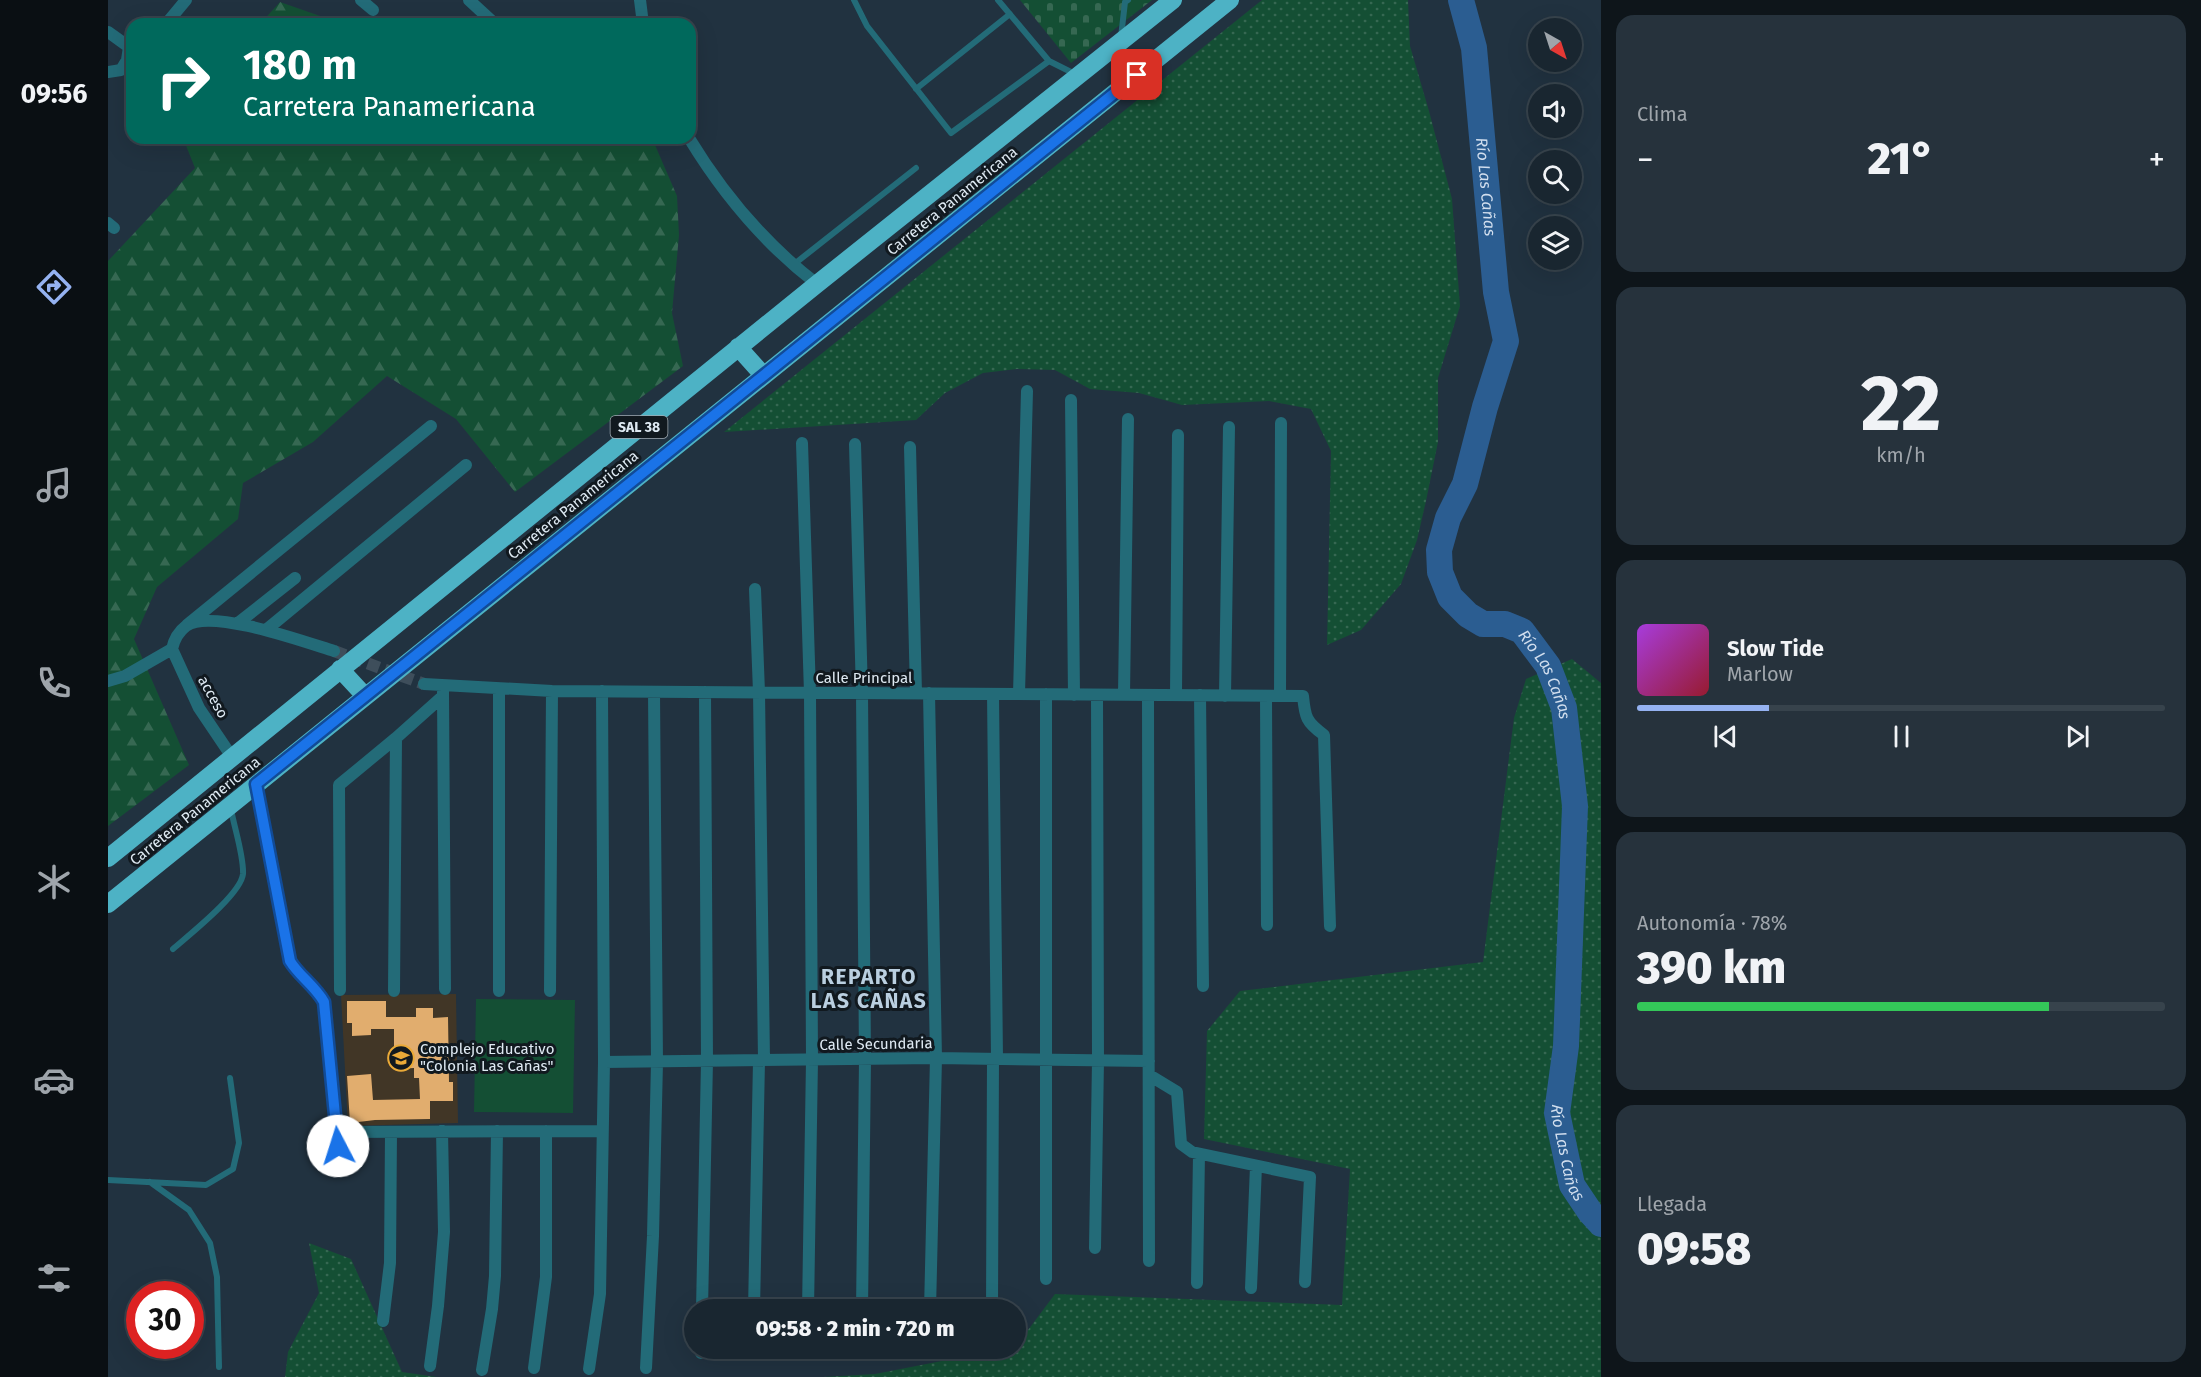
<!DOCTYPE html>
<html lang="es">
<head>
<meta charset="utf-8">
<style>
	body { margin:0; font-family:"Fira Sans",sans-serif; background:#26323c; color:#f1f3f6; height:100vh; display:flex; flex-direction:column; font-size:22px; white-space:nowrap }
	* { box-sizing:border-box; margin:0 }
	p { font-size:20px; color:#9fa5ab }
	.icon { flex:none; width:33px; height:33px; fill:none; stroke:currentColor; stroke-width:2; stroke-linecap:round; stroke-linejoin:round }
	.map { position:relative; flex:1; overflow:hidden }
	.sheet { display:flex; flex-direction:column; gap:15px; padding:15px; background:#0e151a; width:600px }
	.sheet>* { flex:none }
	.top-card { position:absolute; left:18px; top:18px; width:570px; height:126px; border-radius:18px; box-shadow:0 6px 24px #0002,0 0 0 2px #37434c; background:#00695c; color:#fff; overflow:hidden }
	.needle { width:39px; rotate:141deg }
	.fabs { position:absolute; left:1420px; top:18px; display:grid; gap:12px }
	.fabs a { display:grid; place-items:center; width:54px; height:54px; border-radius:50%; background:#192630; box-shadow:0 6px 24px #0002,0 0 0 2px #37434c; font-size:30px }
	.speed { position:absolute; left:18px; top:1281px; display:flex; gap:12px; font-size:30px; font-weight:700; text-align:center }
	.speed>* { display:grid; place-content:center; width:78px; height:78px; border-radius:50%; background:#192630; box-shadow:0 6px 24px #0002,0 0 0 2px #37434c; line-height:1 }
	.speed .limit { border:9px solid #d22; background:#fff; color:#111 }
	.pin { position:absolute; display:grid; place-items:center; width:51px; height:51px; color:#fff; margin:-26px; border-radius:12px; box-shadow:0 3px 9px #0006 }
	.me { position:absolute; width:66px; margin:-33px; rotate:355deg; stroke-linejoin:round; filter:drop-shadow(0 0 4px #0008) }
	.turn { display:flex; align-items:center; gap:21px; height:126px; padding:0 18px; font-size:27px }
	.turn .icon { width:78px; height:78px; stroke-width:2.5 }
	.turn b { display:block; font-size:42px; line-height:51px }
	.big { font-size:45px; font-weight:800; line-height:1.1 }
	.sheet .tile { flex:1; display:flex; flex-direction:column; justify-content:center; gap:9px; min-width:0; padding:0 21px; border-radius:18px; background:#26323c }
	.sheet .dial { align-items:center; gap:0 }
	.dial b { font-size:78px; line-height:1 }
	.song { display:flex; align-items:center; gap:18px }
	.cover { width:72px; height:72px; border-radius:9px; background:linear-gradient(135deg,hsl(280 70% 55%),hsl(350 70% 35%)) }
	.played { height:6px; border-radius:3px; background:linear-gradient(90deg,#95b2f1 25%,#37434c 25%) }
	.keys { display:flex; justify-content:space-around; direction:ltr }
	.heat { display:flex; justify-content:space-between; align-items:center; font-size:33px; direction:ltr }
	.charge { height:9px; border-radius:4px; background:linear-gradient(90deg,#34c759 78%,#37434c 0) }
	.trip { position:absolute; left:576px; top:1299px; width:342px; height:60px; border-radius:30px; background:#192630; box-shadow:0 6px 24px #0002,0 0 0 2px #37434c; font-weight:800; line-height:60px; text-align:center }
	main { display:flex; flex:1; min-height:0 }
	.menu { display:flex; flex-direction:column; width:108px; justify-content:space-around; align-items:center; background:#0a0f13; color:#9fa5ab }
	.menu .icon { width:42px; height:42px }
	.menu .active { color:#95b2f1 }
	.menu b { font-size:27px; color:#f1f3f6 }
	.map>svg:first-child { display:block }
	.education { fill:#413626 }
	.green { fill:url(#green-dots) }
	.forest { fill:url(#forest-firs) }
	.cemetery { fill:url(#cemetery-stones) }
	.pitch { fill:#144f34 }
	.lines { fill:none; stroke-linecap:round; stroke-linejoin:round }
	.river { stroke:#2b5d91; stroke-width:26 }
	.building { fill:#e1ad6e }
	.street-tunnel { stroke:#3e4e5b; stroke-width:12; stroke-dasharray:12 6; stroke-linecap:butt }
	.lane { stroke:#236b78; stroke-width:6 }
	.street { stroke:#236b78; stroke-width:12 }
	.highway { stroke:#4db2c5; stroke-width:18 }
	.route-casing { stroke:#114b97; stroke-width:15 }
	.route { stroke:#1a73e8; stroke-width:10 }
	.labels { text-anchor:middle; stroke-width:6; stroke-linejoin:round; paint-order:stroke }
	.shield { fill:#11191f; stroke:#a1abb3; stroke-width:1.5 }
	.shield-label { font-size:14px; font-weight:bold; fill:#dfeaf3 }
	.street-label { font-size:15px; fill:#dfeaf3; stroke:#11191f }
	.poi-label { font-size:15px; fill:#dfeaf3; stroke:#11191f; text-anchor:start }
	.water-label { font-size:16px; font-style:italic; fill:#d1deee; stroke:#11191f }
	.district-label { font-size:21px; font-weight:bold; letter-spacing:1.5px; fill:#bacfe0; stroke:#11191f }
</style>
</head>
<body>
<main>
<nav class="menu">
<b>09:56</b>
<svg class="icon active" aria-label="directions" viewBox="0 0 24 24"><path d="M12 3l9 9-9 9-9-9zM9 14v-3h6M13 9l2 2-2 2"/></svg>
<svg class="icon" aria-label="music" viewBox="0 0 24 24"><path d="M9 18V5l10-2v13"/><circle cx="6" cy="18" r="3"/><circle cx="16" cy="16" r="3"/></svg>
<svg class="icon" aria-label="phone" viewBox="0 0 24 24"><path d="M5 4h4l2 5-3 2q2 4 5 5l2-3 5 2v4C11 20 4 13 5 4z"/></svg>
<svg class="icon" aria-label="climate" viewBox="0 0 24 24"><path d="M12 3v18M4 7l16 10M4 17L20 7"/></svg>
<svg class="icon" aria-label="car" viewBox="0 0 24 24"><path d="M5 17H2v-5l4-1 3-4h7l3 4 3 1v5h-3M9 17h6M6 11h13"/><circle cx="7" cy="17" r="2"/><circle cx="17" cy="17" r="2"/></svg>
<svg class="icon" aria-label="filters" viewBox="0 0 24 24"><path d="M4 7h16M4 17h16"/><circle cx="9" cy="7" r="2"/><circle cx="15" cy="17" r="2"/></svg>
</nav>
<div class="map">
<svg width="1493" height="1377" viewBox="0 0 1493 1377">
	<defs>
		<pattern id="green-dots" width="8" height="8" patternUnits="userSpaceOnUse" patternTransform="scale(1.5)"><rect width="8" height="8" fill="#144f34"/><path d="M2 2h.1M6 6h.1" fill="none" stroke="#366852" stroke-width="1.8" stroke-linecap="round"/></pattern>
		<pattern id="forest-firs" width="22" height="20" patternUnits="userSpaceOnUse" patternTransform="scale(1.5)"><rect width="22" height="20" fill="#144f34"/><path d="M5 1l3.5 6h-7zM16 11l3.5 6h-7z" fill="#366852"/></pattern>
		<pattern id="cemetery-stones" width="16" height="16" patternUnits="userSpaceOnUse" patternTransform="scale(1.5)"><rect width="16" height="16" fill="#144f34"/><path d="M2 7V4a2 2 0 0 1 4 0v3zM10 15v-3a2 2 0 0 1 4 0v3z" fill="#366852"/></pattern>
	</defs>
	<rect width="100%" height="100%" fill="#213240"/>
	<!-- education -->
	<path class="education" d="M348,994L350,1123L240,1126L233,995Z"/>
	<!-- green -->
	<path class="green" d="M1154,0H1300L1302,46L1321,111L1344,199L1352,306L1330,378V442L1318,501L1309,540L1293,584L1253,630L1219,645L1223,451L1203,409L1161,401L1074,405L1031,393L982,389L947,370L909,369L875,373L837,393L808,420L616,432Z
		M1464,659L1493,683V1377H715L767,1374L849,1358L896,1360L905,1349L908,1348V1346L947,1294L1234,1305L1242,1169L1096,1139L1099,1031L1132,991L1375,962L1406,718L1418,679Z
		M201,1243L243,1259L294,1372L329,1377H177L180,1352L211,1293Z"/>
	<!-- forest -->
	<path class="forest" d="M172,2L235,24H152Z
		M75,138H544L569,196L571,235L564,313L575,366L407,492L348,419L279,376L205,442L135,483L130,519L49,587L26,639L81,765L0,826V261L87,168Z"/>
	<!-- cemetery -->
	<path class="cemetery" d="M912,0H1044L963,63Z"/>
	<!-- pitch -->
	<path class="pitch" d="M368,999L467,1000L465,1113L366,1112Z"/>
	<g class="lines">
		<!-- river -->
		<path class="river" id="s1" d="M1353,0L1366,48L1388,292L1398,341L1377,407L1357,484L1340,518L1331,550L1332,572L1342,597L1360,615L1375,624H1397L1414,631L1440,666L1456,708L1467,806L1458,1046L1449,1113L1464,1185L1482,1212L1493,1224"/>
	</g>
	<!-- building -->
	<path class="building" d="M239,1001H278V1017H308V1008H325V1018L340,1017L341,1082H345V1101H322V1119L267,1120L242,1123L239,1076L263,1074L265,1100L312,1099L311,1078H306V1068L286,1069V1029H263V1035L244,1036V1023H239Z"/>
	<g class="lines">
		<!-- street-tunnel -->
		<path class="street-tunnel" d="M226,651L316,684"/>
		<!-- lane -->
		<path class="lane" d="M746,0L759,26L843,133L941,61
			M890,0L941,61L969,75
			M1013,37L1017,2L1020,0
			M808,89L902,14
			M685,265L808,168
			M65,949C81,935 133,894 135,874C136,856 126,827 123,809
			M0,1180L98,1185L125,1169L131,1143L122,1078
			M42,1182L81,1210L102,1243L109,1277L111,1367"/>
		<!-- street -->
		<path class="street" d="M253,0L265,10
			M361,0L387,24
			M532,0L535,24
			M58,24L78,0
			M0,32L21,47H24
			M0,72L13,70L19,60L21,47
			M581,138C615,194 657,244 709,284
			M0,223L6,228
			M963,400L966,695
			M694,443L702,693L704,1060L700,1310
			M747,444L754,693L757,1060L754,1310
			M802,447L808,693
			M647,589L651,692L656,1060
			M130,623L187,578
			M79,625L323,426
			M158,630L358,465
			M64,649C66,640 70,632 78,626C103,608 197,642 226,651
			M64,649L91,708L124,757
			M0,681L17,676L64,649
			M316,684L444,691L1195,696C1197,717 1198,722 1216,735L1222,926
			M335,692L337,989
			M821,693L828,1058L822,1310
			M885,694L889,1059
			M911,694L919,391
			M1016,695L1020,419
			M1040,695L1041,1261
			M1068,695L1070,435
			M1092,695L1095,986
			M1117,696L1121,427
			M1158,696L1159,925
			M1172,696L1173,423
			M148,784L182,961C191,976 207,986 216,1002L232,1159
			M232,990L231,785L288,738
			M286,991L288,738L335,696
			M391,991V689
			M442,991L444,691
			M496,1062L828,1058L1041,1061
			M1041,1075L1069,1092L1073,1144L1084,1152L1202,1177L1197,1282
			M229,1132L494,1131
			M987,1248L990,1060L989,695
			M938,1279V694
			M1089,1283L1091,1154
			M1143,1288L1148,1166
			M594,1310L599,1061L597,692
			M646,1310L651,1061
			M884,1310L885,1059
			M275,1321L282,1263L283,1132
			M700,1351V1348
			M753,1351V1348
			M593,1353V1348
			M645,1353V1348
			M322,1366L330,1306L336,1232L334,1131
			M426,1368L438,1277V1131
			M538,1368L545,1236L549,1062L546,692
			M481,1369L492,1294L496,1062L494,691
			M374,1370L384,1309L387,1276L389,1131"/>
		<!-- highway -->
		<path class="highway" d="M630,347L655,375
			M232,669L257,696
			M0,858L709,284L1065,0
			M0,904L1122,0"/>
	</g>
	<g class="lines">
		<!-- route casing -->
		<g class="route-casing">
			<path id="route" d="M230,1146L216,1002C207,986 191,976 182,961L148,784L1029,75"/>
		</g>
		<!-- route -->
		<use href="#route" class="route"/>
	</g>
	<!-- icons -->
	<defs>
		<g id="school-ring" transform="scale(1.35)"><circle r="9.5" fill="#11191f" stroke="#eaaa38" stroke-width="1.5"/><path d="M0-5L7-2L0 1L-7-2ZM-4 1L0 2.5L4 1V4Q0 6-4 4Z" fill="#eaaa38"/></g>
	</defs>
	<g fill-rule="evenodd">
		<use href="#school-ring" x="293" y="1058"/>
	</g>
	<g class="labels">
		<!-- shield labels -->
		<rect class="shield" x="502.5" y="416" width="57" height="22" rx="4.5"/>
		<g class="shield-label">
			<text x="531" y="432">SAL 38</text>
		</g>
		<!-- street labels -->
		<g class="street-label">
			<text transform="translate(844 201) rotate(-39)" y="5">Carretera Panamericana</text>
			<text transform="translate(465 505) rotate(-39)" y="5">Carretera Panamericana</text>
			<text x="756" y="683">Calle Principal</text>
			<text transform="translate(105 697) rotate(61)" y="5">acceso</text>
			<text transform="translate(87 811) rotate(-39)" y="5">Carretera Panamericana</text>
			<text transform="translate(768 1044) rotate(-1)" y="5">Calle Secundaria</text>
		</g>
		<!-- poi labels -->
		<g class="poi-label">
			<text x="312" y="1054">Complejo Educativo<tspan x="312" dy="17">"Colonia Las Cañas"</tspan></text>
		</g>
		<!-- water labels -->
		<g class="water-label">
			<text dy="6" stroke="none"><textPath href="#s1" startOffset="189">Río Las Cañas</textPath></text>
			<text dy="6" stroke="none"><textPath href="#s1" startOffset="747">Río Las Cañas</textPath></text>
			<text dy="6" stroke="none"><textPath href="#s1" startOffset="1233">Río Las Cañas</textPath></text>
		</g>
		<!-- district labels -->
		<g class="district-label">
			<text x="761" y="984">REPARTO<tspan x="761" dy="24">LAS CAÑAS</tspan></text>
		</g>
	</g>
</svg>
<div class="fabs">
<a><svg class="needle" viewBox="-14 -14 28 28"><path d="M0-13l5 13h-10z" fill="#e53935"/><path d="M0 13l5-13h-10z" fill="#9fa5ab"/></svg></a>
<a><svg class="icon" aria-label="sound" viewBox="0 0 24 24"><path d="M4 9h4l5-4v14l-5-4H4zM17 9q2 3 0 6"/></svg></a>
<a><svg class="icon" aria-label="search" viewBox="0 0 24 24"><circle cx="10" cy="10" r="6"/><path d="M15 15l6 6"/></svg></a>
<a><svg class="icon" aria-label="layers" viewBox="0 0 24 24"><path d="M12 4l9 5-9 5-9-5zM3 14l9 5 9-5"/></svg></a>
</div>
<div class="speed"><div class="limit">30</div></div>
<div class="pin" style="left:1029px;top:75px;background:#d93025"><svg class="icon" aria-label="arrive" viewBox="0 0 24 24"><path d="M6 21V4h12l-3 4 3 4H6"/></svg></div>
<svg class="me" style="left:230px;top:1146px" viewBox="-20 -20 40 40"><circle r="19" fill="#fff"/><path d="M0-13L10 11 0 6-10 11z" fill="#1a73e8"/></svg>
<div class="trip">09:58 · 2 min · 720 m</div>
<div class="top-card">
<div class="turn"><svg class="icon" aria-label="right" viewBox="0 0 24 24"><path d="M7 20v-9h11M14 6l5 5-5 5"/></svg><div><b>180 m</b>Carretera Panamericana</div></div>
</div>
</div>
<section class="sheet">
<div class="tile"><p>Clima</p>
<div class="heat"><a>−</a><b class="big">21°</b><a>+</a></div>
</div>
<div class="tile dial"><b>22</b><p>km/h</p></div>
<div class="tile">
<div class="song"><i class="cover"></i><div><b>Slow Tide</b><p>Marlow</p></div></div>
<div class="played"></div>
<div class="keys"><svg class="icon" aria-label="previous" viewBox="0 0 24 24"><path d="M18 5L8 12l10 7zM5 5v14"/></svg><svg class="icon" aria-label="pause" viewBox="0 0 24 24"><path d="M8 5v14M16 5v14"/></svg><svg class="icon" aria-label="next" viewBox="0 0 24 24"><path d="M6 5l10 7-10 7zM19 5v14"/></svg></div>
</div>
<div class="tile"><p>Autonomía · 78%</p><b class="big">390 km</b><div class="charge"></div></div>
<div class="tile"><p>Llegada</p><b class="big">09:58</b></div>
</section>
</main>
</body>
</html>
